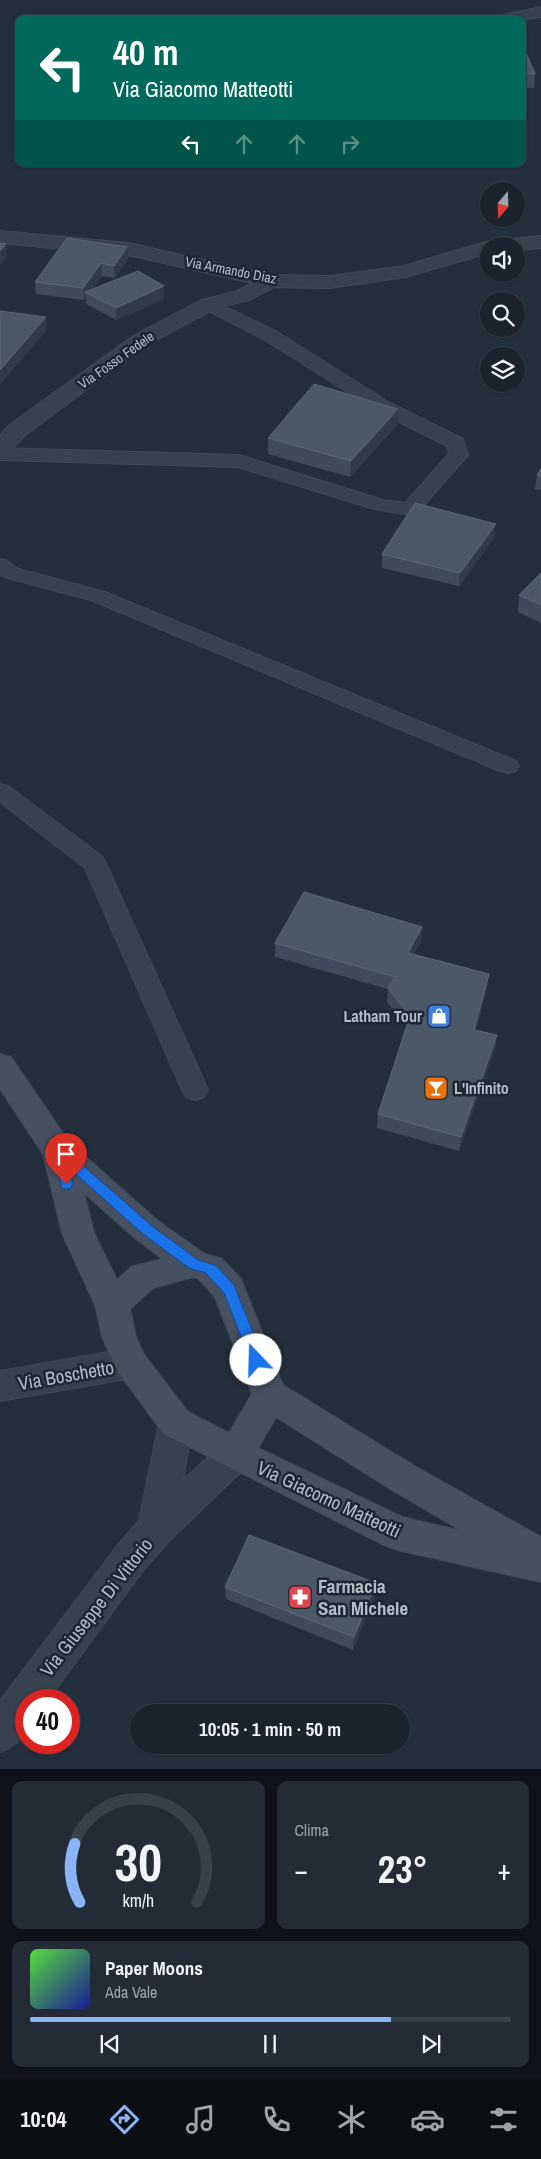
<!DOCTYPE html>
<html lang="it">
<head>
<meta charset="utf-8">
<style>
	body { margin:0; font-family:"Archivo Narrow",sans-serif; background:#242b36; color:#f1f3f6; height:100vh; display:flex; flex-direction:column; font-size:19px; white-space:nowrap }
	* { box-sizing:border-box; margin:0 }
	p { font-size:16px; color:#a0a4aa }
	.icon { flex:none; width:28px; height:28px; fill:none; stroke:currentColor; stroke-width:2; stroke-linecap:round; stroke-linejoin:round }
	.map { position:relative; height:1769px; overflow:hidden }
	.details { display:flex; flex-direction:column; gap:12px; padding:12px; background:#0f1319; flex:1 }
	.details>* { flex:none }
	.hud { position:absolute; left:15px; top:15px; width:511px; height:152px; border-radius:10px; box-shadow:0 1px 4px #0004,0 0 0 1px #39404a; background:#00695c; color:#fff; overflow:hidden }
	.needle { width:32px; rotate:199deg }
	.buttons { position:absolute; left:480px; top:182px; display:grid; gap:10px }
	.buttons a { display:grid; place-items:center; width:45px; height:45px; border-radius:50%; background:#1b232e; box-shadow:0 1px 4px #0004,0 0 0 1px #39404a; font-size:25px }
	.speed { position:absolute; left:15px; top:1689px; display:flex; gap:10px; font-size:25px; font-weight:700; text-align:center }
	.speed>* { display:grid; place-content:center; width:65px; height:65px; border-radius:50%; background:#1b232e; box-shadow:0 1px 4px #0004,0 0 0 1px #39404a; line-height:1 }
	.speed .limit { border:8px solid #d22; background:#fff; color:#111 }
	.pin { position:absolute; display:grid; place-items:center; width:42px; height:42px; color:#fff; margin:-51px -21px; border-radius:50% 50% 50% 0; rotate:-45deg; box-shadow:0 0 5px #0007 }
	.pin .icon { rotate:45deg }
	.me { position:absolute; width:55px; margin:-28px; rotate:339deg; stroke-linejoin:round; filter:drop-shadow(0 0 4px #0008) }
	.turn { display:flex; align-items:center; gap:18px; height:105px; padding:0 15px; font-size:22px }
	.turn .icon { width:65px; height:65px; stroke-width:2.5 }
	.turn b { display:block; font-size:35px; line-height:42px }
	.lanes { display:flex; align-items:center; height:48px; padding:0 15px; background:#0003; justify-content:center; gap:25px; direction:ltr }
	.lanes .off { opacity:.35 }
	.big { font-size:38px; font-weight:800; line-height:1.1 }
	.details .tile { flex:1; display:flex; flex-direction:column; justify-content:center; gap:8px; min-width:0; padding:0 18px; border-radius:10px; background:#242b36 }
	.details .dial { align-items:center; gap:0 }
	.dial svg { height:130px; overflow:visible; fill:none; stroke:#39404a; stroke-width:7; stroke-linecap:round; text-anchor:middle }
	.dial text { fill:#f1f3f6; stroke:none }
	.song { display:flex; align-items:center; gap:15px }
	.cover { width:60px; height:60px; border-radius:8px; background:linear-gradient(135deg,hsl(110 70% 55%),hsl(240 70% 35%)) }
	.played { height:5px; border-radius:2px; background:linear-gradient(90deg,#8ab4f8 75%,#39404a 75%) }
	.keys { display:flex; justify-content:space-around; direction:ltr }
	.heat { display:flex; justify-content:space-between; align-items:center; font-size:28px; direction:ltr }
	.details .tiles { flex:1; display:grid; gap:12px; grid-template-columns:1fr 1fr }
	.tile:last-child { grid-column:span 2 }
	.trip { position:absolute; left:130px; top:1704px; width:280px; height:50px; border-radius:25px; background:#1b232e; box-shadow:0 1px 4px #0004,0 0 0 1px #39404a; font-weight:800; line-height:50px; text-align:center }
	.tabs { display:flex; height:80px; justify-content:space-around; align-items:center; background:#0b0e12; color:#a0a4aa }
	.tabs .icon { width:35px; height:35px }
	.tabs .active { color:#8ab4f8 }
	.tabs b { font-size:22px; color:#f1f3f6 }
	.map>svg:first-child { display:block }
	.lines { fill:none; stroke-linecap:round; stroke-linejoin:round }
	.lane-casing { stroke:#414a57; stroke-width:2 }
	.street-casing { stroke:#414a57; stroke-width:2 }
	.secondary-casing { stroke:#414a57; stroke-width:2 }
	.lane { fill:#38414e; fill-rule:evenodd }
	.street { fill:#38414e; fill-rule:evenodd }
	.secondary { fill:#465061; fill-rule:evenodd }
	.wall { fill:#3f4b5c }
	.shaded-wall { fill:#2f3b4b }
	.building { fill:#4b5868; stroke:#5c6777 }
	.route { fill:#1a73e8; stroke:#114b97 }
	.labels { text-anchor:middle; stroke-width:5; stroke-linejoin:round; paint-order:stroke }
	.far-street-label { font-size:14px; fill:#b4bcc9; stroke:#1d2633 }
	.poi-label { font-size:16px; font-weight:bold; fill:#b4bcc9; stroke:#1d2633; text-anchor:end }
	.near-street-label { font-size:19px; fill:#b4bcc9; stroke:#1d2633 }
	.near-poi-label { font-size:19px; font-weight:bold; fill:#b4bcc9; stroke:#1d2633; text-anchor:start }
</style>
</head>
<body>
<div class="map">
<svg width="541" height="1769" viewBox="0 0 541 1769">
	<rect width="100%" height="100%" fill="#242f3e"/>
	<g class="lines">
		<!-- lane casing -->
		<g class="lane-casing">
			<path id="lane" d="M209,299L277,332L388,402L463,439L468,455L417,513L410,515L374,509L238,467L0,460V448L239,455L383,500L405,503L449,454L447,446L376,410L265,340L203,308L201,304L203,300Z
				M0,559L7,561L18,569L105,592L516,761L519,766L516,771L508,773L500,771L91,600L4,577L0,574Z
				M0,784L8,786L103,857L208,1090L204,1097L195,1100L186,1097L182,1090L85,868L0,802Z"/>
		</g>
		<!-- street casing -->
		<g class="street-casing">
			<path id="street" d="M541,7V17L522,20V19H497L499,16Z
				M0,231L128,243L271,275L330,276L404,266L489,241L541,236V248L516,250V246H489V253L406,277L330,288L274,287L249,300L216,308L146,345L24,436L8,454L0,455V436L8,426L132,337L202,300L235,292L253,283L128,255L0,243Z
				M131,1348L143,1353L148,1363L143,1373L131,1378L0,1401V1371Z
				M176,1408L188,1412L193,1423L183,1480L224,1443L236,1438L248,1443L254,1454L248,1465L169,1541L144,1569L48,1700H26C26,1728 29,1741 0,1752V1701L118,1545L139,1521L159,1423L164,1412Z"/>
		</g>
		<!-- secondary casing -->
		<g class="secondary-casing">
			<path id="secondary" d="M0,1054L11,1057L69,1142L158,1221L205,1254L222,1259L241,1279L283,1385L413,1465L541,1537V1582L397,1550L384,1545L164,1434L119,1373L102,1337L95,1305L62,1233L43,1154L0,1089ZM84,1193L136,1239L162,1259L131,1267L117,1280L94,1233ZM194,1277L199,1279L215,1297L252,1394L229,1433L188,1412L143,1353L136,1337L130,1309L153,1288ZM276,1417L387,1487L462,1531L402,1517L258,1448Z"/>
		</g>
		<!-- lane -->
		<use href="#lane" class="lane"/>
		<!-- street -->
		<use href="#street" class="street"/>
		<!-- secondary -->
		<use href="#secondary" class="secondary"/>
	</g>
	<!-- wall -->
	<path class="wall" d="M522,43L535,74L534,88H522Z
		M67,238L128,259L115,278L102,276L92,289L164,299L116,320L86,304V298L84,300L36,294L35,282Z
		M397,425L350,477L268,454V438Z
		M541,469V490L535,489L537,475Z
		M494,538L459,586L382,568V554Z
		M541,573V623L518,612L519,595Z
		M421,941L414,954L489,974L487,988L476,1030L497,1035L495,1049L459,1151L377,1128L378,1114L407,1026L387,1002L388,989L275,957V943Z
		M225,1587L375,1595L353,1650L226,1599Z"/>
	<!-- shaded-wall -->
	<path class="shaded-wall" d="M6,244L7,257L0,265V251Z
		M127,247L128,259L115,278L114,266Z
		M101,263L102,276L89,294L85,292L86,298L84,300L83,288Z
		M164,286V299L116,320V308Z
		M46,317L47,330L0,385V370Z
		M398,409L397,425L350,477L351,461Z
		M496,524L494,538L459,586L460,573Z
		M422,927L421,941L407,967L408,953Z
		M489,974L487,988L472,1044L474,1030Z
		M497,1035L495,1049L459,1151L461,1137Z
		M376,1583L375,1595L353,1650L354,1637Z"/>
	<!-- building -->
	<path class="building" d="M522,43L535,74L522,73Z
		M67,238L127,247L114,266L101,263L83,288L35,282Z
		M0,243L6,244L0,251Z
		M138,271L164,286L116,308L85,292Z
		M0,311L46,317L0,370Z
		M314,384L398,409L351,461L268,438Z
		M541,469V477L537,475Z
		M415,503L496,524L460,573L382,554Z
		M541,573V605L519,595Z
		M304,892L422,927L408,953L489,974L474,1030L497,1035L461,1137L378,1114L410,1016L388,988L395,977L275,943Z
		M249,1535L376,1583L354,1637L225,1587Z"/>
	<!-- route -->
	<path class="route" d="M58,1146L63,1148L152,1226L198,1260L215,1265L234,1285L264,1360L261,1364L256,1366L252,1364L224,1293L206,1273L189,1268L142,1233L69,1168L73,1184L71,1188L66,1189L62,1188L52,1152L54,1148Z"/>
	<!-- icons -->
	<defs>
		<g id="shop-square" transform="scale(1.25)"><rect x="-9" y="-9" width="18" height="18" rx="4" fill="#3f7fe0" stroke="#1d2633"/><path d="M-5-2.5h2.3a2.7 3.5 0 0 1 5.4 0H5L5.5 6h-11ZM-1.5-2.5h3a1.5 2.3 0 0 0-3 0Z" fill="#fff"/></g>
		<g id="bar-square" transform="scale(1.25)"><rect x="-9" y="-9" width="18" height="18" rx="4" fill="#e8710a" stroke="#1d2633"/><path d="M-6-5H6L.8 .8V4.5H3.5V6h-7V4.5H-.8V.8Z" fill="#fff"/></g>
		<g id="pharmacy-square" transform="scale(1.25)"><rect x="-9" y="-9" width="18" height="18" rx="4" fill="#e0444e" stroke="#1d2633"/><path d="M-2-6h4v4h4v4h-4v4h-4v-4h-4v-4h4Z" fill="#fff"/></g>
	</defs>
	<g fill-rule="evenodd">
		<use href="#shop-square" x="439" y="1016"/>
		<use href="#bar-square" x="436" y="1088"/>
		<use href="#pharmacy-square" x="300" y="1597"/>
	</g>
	<g class="labels">
		<!-- far-street labels -->
		<g class="far-street-label">
			<text transform="translate(231 270) rotate(11)" y="5">Via Armando Diaz</text>
			<text transform="translate(116 360) rotate(-35)" y="5">Via Fosso Fedele</text>
		</g>
		<!-- poi labels -->
		<g class="poi-label">
			<text x="422" y="1022">Latham Tour</text>
			<text x="454" y="1094" text-anchor="start">L'Infinito</text>
		</g>
		<!-- near-street labels -->
		<g class="near-street-label">
			<text transform="translate(66 1375) rotate(-10)" y="7">Via Boschetto</text>
			<text transform="translate(329 1499) rotate(25)" y="7">Via Giacomo Matteotti</text>
			<text transform="translate(96 1607) rotate(-52)" y="7">Via Giuseppe Di Vittorio</text>
		</g>
		<!-- near-poi labels -->
		<g class="near-poi-label">
			<text x="318" y="1593">Farmacia<tspan x="318" dy="22">San Michele</tspan></text>
		</g>
	</g>
</svg>
<div class="buttons">
<a><svg class="needle" viewBox="-14 -14 28 28"><path d="M0-13l5 13h-10z" fill="#e53935"/><path d="M0 13l5-13h-10z" fill="#a0a4aa"/></svg></a>
<a><svg class="icon" aria-label="sound" viewBox="0 0 24 24"><path d="M4 9h4l5-4v14l-5-4H4zM17 9q2 3 0 6"/></svg></a>
<a><svg class="icon" aria-label="search" viewBox="0 0 24 24"><circle cx="10" cy="10" r="6"/><path d="M15 15l6 6"/></svg></a>
<a><svg class="icon" aria-label="layers" viewBox="0 0 24 24"><path d="M12 4l9 5-9 5-9-5zM3 14l9 5 9-5"/></svg></a>
</div>
<div class="speed"><div class="limit">40</div></div>
<div class="pin" style="left:66px;top:1184px;background:#d93025"><svg class="icon" aria-label="arrive" viewBox="0 0 24 24"><path d="M6 21V4h12l-3 4 3 4H6"/></svg></div>
<svg class="me" style="left:256px;top:1360px" viewBox="-20 -20 40 40"><circle r="19" fill="#fff"/><path d="M0-13L10 11 0 6-10 11z" fill="#1a73e8"/></svg>
<div class="trip">10:05 · 1 min · 50 m</div>
<div class="hud">
<div class="turn"><svg class="icon" aria-label="left" viewBox="0 0 24 24"><path d="M17 20v-9H6M10 6l-5 5 5 5"/></svg><div><b>40 m</b>Via Giacomo Matteotti</div></div>
<div class="lanes"><svg class="icon" aria-label="left" viewBox="0 0 24 24"><path d="M17 20v-9H6M10 6l-5 5 5 5"/></svg><svg class="icon off" aria-label="ahead" viewBox="0 0 24 24"><path d="M12 20V5M6 11l6-6 6 6"/></svg><svg class="icon off" aria-label="ahead" viewBox="0 0 24 24"><path d="M12 20V5M6 11l6-6 6 6"/></svg><svg class="icon off" aria-label="right" viewBox="0 0 24 24"><path d="M7 20v-9h11M14 6l5 5-5 5"/></svg></div>
</div>
</div>
<section class="details">
<div class="tiles">
<div class="tile dial"><svg viewBox="0 0 100 80">
<path d="M14 69A42 42 0 1 1 86 69"/>
<path d="M14 69A42 42 0 0 1 11 33" stroke="#8ab4f8"/>
<text x="50" y="56" font-size="32" font-weight="700">30</text>
<text x="50" y="72" font-size="11">km/h</text>
</svg></div>
<div class="tile"><p>Clima</p>
<div class="heat"><a>−</a><b class="big">23°</b><a>+</a></div>
</div>
<div class="tile">
<div class="song"><i class="cover"></i><div><b>Paper Moons</b><p>Ada Vale</p></div></div>
<div class="played"></div>
<div class="keys"><svg class="icon" aria-label="previous" viewBox="0 0 24 24"><path d="M18 5L8 12l10 7zM5 5v14"/></svg><svg class="icon" aria-label="pause" viewBox="0 0 24 24"><path d="M8 5v14M16 5v14"/></svg><svg class="icon" aria-label="next" viewBox="0 0 24 24"><path d="M6 5l10 7-10 7zM19 5v14"/></svg></div>
</div>
</div>
</section>
<nav class="tabs">
<b>10:04</b>
<svg class="icon active" aria-label="directions" viewBox="0 0 24 24"><path d="M12 3l9 9-9 9-9-9zM9 14v-3h6M13 9l2 2-2 2"/></svg>
<svg class="icon" aria-label="music" viewBox="0 0 24 24"><path d="M9 18V5l10-2v13"/><circle cx="6" cy="18" r="3"/><circle cx="16" cy="16" r="3"/></svg>
<svg class="icon" aria-label="phone" viewBox="0 0 24 24"><path d="M5 4h4l2 5-3 2q2 4 5 5l2-3 5 2v4C11 20 4 13 5 4z"/></svg>
<svg class="icon" aria-label="climate" viewBox="0 0 24 24"><path d="M12 3v18M4 7l16 10M4 17L20 7"/></svg>
<svg class="icon" aria-label="car" viewBox="0 0 24 24"><path d="M5 17H2v-5l4-1 3-4h7l3 4 3 1v5h-3M9 17h6M6 11h13"/><circle cx="7" cy="17" r="2"/><circle cx="17" cy="17" r="2"/></svg>
<svg class="icon" aria-label="filters" viewBox="0 0 24 24"><path d="M4 7h16M4 17h16"/><circle cx="9" cy="7" r="2"/><circle cx="15" cy="17" r="2"/></svg>
</nav>
</body>
</html>
